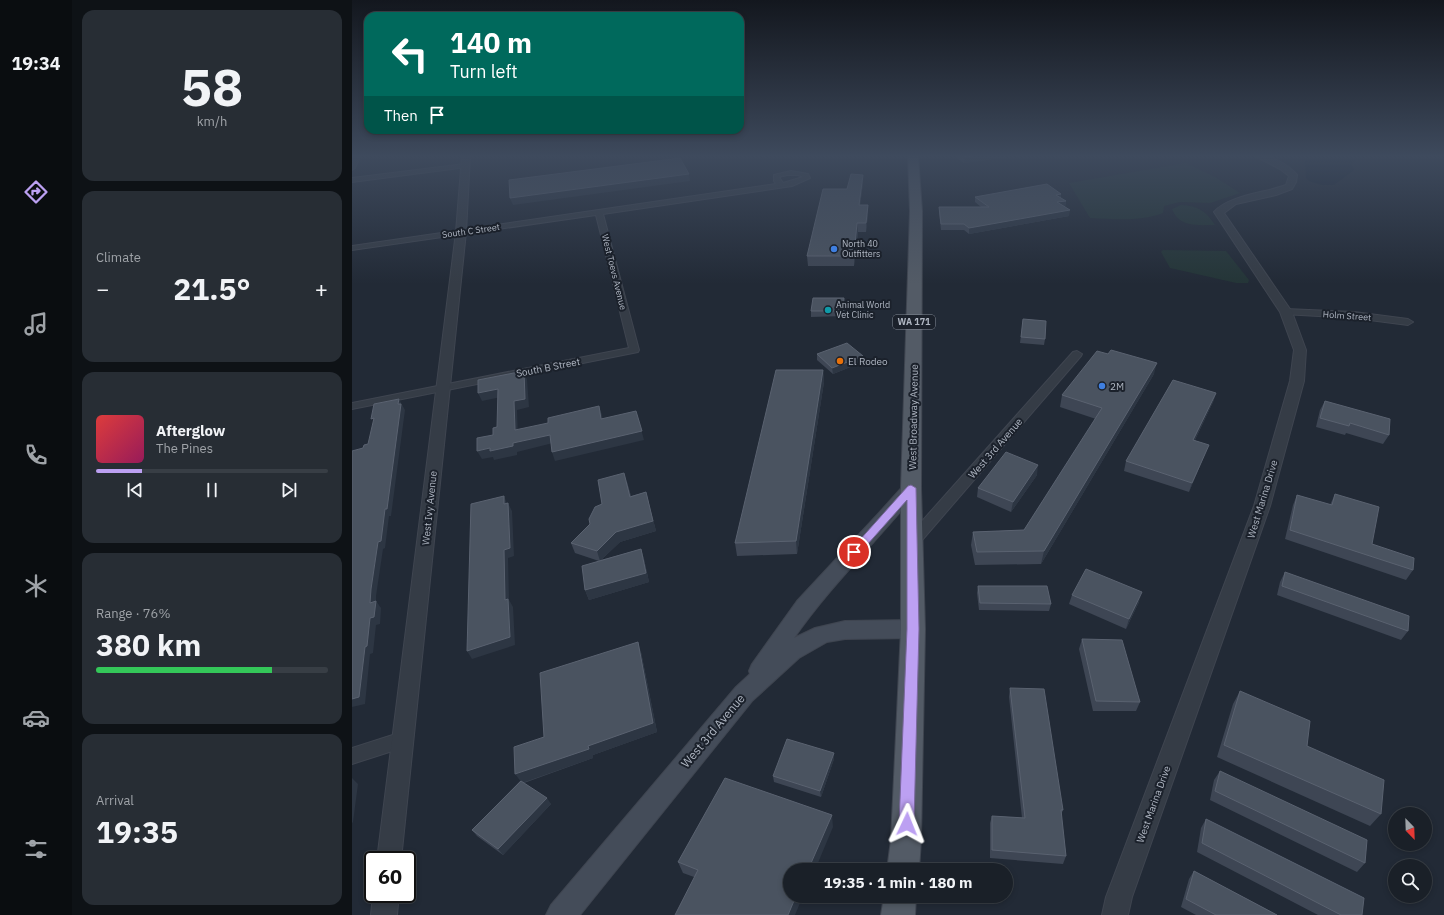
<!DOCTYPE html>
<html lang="en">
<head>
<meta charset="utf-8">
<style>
	body { margin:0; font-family:"IBM Plex Sans",sans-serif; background:#272d34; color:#f1f3f6; height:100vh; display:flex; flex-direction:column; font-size:15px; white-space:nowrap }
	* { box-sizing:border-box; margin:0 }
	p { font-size:13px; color:#9fa3a8 }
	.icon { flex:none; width:22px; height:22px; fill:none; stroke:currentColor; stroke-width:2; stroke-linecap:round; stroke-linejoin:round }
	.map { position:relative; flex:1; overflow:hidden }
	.panel { display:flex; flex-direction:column; gap:10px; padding:10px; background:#0e1216; width:280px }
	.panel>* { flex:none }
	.banner { position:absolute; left:12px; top:12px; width:380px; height:122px; border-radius:12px; box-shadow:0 2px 6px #0003,0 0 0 1px #383e45; background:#00695c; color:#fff; overflow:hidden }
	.needle { width:26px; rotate:157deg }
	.tools { position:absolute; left:1036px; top:807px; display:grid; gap:8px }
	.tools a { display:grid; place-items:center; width:44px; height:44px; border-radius:50%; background:#1a2028; box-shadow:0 2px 6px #0003,0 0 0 1px #383e45; font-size:20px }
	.speed { position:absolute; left:12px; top:851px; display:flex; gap:8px; font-size:20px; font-weight:700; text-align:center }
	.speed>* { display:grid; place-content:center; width:52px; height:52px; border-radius:50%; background:#1a2028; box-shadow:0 2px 6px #0003,0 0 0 1px #383e45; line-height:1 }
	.speed .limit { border:2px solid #111; border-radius:6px; background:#fff; color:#111 }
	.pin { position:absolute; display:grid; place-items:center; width:34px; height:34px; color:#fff; margin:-17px; border:2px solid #fff; border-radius:50%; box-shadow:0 1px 4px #0007 }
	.me { position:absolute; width:44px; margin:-22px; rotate:2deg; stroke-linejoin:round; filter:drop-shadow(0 0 3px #0008) }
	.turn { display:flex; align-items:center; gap:14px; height:84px; padding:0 20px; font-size:18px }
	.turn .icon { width:52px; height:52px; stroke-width:2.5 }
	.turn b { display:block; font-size:28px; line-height:34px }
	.then { display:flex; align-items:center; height:38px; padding:0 20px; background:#0003; gap:8px; font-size:15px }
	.big { font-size:30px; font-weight:700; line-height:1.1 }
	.panel .card { flex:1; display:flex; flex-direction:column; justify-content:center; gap:6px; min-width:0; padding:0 14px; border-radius:12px; background:#272d34 }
	.panel .dial { align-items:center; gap:0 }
	.dial b { font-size:52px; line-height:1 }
	.song { display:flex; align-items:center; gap:12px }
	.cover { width:48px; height:48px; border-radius:6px; background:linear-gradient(135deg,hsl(0 70% 55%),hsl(330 70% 35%)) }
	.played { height:4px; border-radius:2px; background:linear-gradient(90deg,#bca0f2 20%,#383e45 20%) }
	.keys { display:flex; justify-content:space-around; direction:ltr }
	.heat { display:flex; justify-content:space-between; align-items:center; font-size:22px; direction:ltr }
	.charge { height:6px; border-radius:3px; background:linear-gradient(90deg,#34c759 76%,#383e45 0) }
	.trip { position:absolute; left:431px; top:863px; width:230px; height:40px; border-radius:20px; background:#1a2028; box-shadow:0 2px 6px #0003,0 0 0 1px #383e45; font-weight:700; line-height:40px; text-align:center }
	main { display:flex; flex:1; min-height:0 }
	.menu { display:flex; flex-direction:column; width:72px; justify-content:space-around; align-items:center; background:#0a0d10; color:#9fa3a8 }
	.menu .icon { width:28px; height:28px }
	.menu .selected { color:#bca0f2 }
	.menu b { font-size:18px; color:#f1f3f6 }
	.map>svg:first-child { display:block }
	.green { fill:#243537 }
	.water { fill:#172232 }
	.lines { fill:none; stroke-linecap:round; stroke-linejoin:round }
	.minor-casing { stroke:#3f4550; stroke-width:2 }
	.tertiary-casing { stroke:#3f4550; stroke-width:2 }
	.secondary-casing { stroke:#3f4550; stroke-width:2 }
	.primary-casing { stroke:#3f4550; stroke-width:2 }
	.minor { fill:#353c46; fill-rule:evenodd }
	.tertiary { fill:#353c46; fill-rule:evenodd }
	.secondary { fill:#444c59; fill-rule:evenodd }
	.primary { fill:#535b66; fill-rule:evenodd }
	.wall { fill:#3e4654 }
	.shaded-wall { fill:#2d3643 }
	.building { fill:#4a5360; stroke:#5a6270 }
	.route { fill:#bca0f2; stroke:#7a689d }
	.shop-dot { fill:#3f7fe0; stroke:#1b212b; stroke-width:1.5 }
	.culture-dot { fill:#0f9aa8; stroke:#1b212b; stroke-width:1.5 }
	.food-dot { fill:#e8710a; stroke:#1b212b; stroke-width:1.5 }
	.labels { text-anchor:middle; stroke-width:4; stroke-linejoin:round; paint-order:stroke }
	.far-street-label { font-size:9px; fill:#b0b7c3; stroke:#1b212b }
	.far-poi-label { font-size:9px; fill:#b0b7c3; stroke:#1b212b; text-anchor:start }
	.shield { fill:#1b212b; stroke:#838a95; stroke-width:1 }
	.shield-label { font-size:9px; font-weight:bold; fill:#b0b7c3 }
	.poi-label { font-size:10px; fill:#b0b7c3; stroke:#1b212b; text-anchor:start }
	.street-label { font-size:10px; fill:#b0b7c3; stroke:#1b212b }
	.near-street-label { font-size:12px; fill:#b0b7c3; stroke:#1b212b }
</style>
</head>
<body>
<main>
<nav class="menu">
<b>19:34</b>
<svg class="icon selected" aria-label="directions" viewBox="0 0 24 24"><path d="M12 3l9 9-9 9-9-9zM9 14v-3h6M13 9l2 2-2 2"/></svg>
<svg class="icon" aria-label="music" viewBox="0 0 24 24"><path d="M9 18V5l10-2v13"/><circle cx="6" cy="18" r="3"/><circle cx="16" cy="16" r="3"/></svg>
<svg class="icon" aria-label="phone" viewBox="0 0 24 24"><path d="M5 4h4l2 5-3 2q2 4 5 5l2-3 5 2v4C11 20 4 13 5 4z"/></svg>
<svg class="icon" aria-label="climate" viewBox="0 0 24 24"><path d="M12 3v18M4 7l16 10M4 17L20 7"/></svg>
<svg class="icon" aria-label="car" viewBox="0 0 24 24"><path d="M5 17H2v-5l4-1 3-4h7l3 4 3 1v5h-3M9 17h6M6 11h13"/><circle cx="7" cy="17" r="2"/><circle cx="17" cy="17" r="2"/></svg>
<svg class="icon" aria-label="filters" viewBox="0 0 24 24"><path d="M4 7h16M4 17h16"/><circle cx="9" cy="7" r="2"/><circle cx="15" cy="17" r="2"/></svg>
</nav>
<section class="panel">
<div class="card dial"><b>58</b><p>km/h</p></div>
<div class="card"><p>Climate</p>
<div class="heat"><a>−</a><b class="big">21.5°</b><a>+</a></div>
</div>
<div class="card">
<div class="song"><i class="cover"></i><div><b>Afterglow</b><p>The Pines</p></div></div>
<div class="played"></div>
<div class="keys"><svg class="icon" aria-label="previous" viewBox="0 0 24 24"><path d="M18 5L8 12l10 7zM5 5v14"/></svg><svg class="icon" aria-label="pause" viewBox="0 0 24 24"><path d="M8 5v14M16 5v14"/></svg><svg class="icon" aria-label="next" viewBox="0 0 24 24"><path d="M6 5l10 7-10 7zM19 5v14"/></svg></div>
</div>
<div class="card"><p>Range · 76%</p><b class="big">380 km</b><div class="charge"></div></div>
<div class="card"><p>Arrival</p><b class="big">19:35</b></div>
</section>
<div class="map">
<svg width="1092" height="915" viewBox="0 0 1092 915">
	<rect width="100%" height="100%" fill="#222a36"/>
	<!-- green -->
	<path class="green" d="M834,163L863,177L888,193L858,203L828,202L812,206L811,213C788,222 762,219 738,218L717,183Z
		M829,205C846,206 854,211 863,225C847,225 827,228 820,209Z
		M811,250L874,251L897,280L896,283H884L818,268L809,252Z"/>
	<!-- water -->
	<path class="water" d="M966,156H1006L1000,164L1002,170L982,185H970L957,181L954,178L953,161L964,159Z"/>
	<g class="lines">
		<!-- minor casing -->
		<g class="minor-casing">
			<path id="minor" d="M2,156H8L3,168L0,170V161Z
				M113,164L115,165V167L0,182V178Z
				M439,171L456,174L458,178L440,186L251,214L287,350L286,352L0,409V403L277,348L244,215L0,250V246L424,184L422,181V175ZM435,175H446L451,177L431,183L427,177Z
				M934,309L1002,312L1056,319L1061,322L1056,325L1002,318L931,314L929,312L931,310Z
				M725,351L730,354L729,356L565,546L560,547L555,546L553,542L555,538L721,352Z
				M50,732L56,734L59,740L56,746L0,764V748Z"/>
		</g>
		<!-- tertiary casing -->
		<g class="tertiary-casing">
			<path id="tertiary" d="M110,156H118L114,232L49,860H25L104,232Z
				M903,156C917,154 936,164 945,175L944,182L940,189L924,195L884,204L872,213L940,312L954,350L952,381L918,506L780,897L776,915H750L754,897L902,506L938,381L942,350L928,312L862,212C877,195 913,193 934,185L937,176L928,169Z
				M21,894H47L45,915H19Z"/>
		</g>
		<!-- secondary casing -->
		<g class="secondary-casing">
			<path id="secondary" d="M559,482L565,484L568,488L565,492C525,541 478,586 442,638L463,628L493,621L561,620L569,623L572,629L569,635L561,638L493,639L475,642L447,658L400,701L228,915H194L199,905L384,687L398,674L397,671L400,664L445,601L526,514L553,484Z"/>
		</g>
		<!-- primary casing -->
		<g class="primary-casing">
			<path id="primary" d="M556,156H566L570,211L569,488L573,629L569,840L567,870H535L539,840L549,629V488L558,211Z
				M532,896H564L563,915H529Z"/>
		</g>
		<!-- minor -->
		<use href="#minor" class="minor"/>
		<!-- tertiary -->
		<use href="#tertiary" class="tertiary"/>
		<!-- secondary -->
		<use href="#secondary" class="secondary"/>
		<!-- primary -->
		<use href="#primary" class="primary"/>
	</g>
	<!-- wall -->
	<path class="wall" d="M602,156H656V157L612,163Z
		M511,183L508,205H516V214L514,232H506L502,266H456L455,256L495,189Z
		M709,194V198L714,201L713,207H712L717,216L617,234L612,230H589L587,212V207H629L623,202V197Z
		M493,304L492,316L459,317V311Z
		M671,319L693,339L692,345L668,343Z
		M465,354L511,356V362L481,374L465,360Z
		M471,370L472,382L445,554L385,556L383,543Z
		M802,374L689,564L623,565L619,545L621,532L672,530L744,419L708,407L710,395Z
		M864,393L861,402L843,440L853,454L837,492L772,471L774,461Z
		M973,401L1037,435L1031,444L994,433L993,435L964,427L968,410Z
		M685,475L659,512L625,497L626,488Z
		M275,482L279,496L294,492L304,531L268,542L249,560L289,549L292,559L297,582L237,600L233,590L247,561L223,553L219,543L238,524L250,504Z
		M983,494L1020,544L1061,570L1054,580L933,539L941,505L945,495L978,505Z
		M933,572L1056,631L1049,640L925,595L928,582Z
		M626,586L699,604L697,611L627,610L625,593Z
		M720,595L787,602L774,629L717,604Z
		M730,639L788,702L784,711H741L727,649Z
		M289,652L305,732L241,755V758L172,783L199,804L151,855L125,836L120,830L168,781L192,737Z
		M658,688L711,810L709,815L714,856L711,864L638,858V823L640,816L670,818L657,697Z
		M888,691L1029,814L1018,826L865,757L881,704Z
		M482,759L469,797L422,782L421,776Z
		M868,771L1013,863L1005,872L858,800L862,780Z
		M854,819L1010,915H966L845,852L849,828Z
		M481,827L342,877L331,873L326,862Z
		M842,871L925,915H844L829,907L837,879Z"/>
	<!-- shaded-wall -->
	<path class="shaded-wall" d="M621,156H656V157L612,163L613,157Z
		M337,174L338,181L161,205L158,198Z
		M511,175V183L507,214V205Z
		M709,194L708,199L704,195Z
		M714,201L713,207L704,208L705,202Z
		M516,205V214L514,232V223Z
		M718,210L717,216L617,234V228Z
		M505,223L506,232L502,266V256Z
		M492,298L493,304L492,316L491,311Z
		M511,356V362L481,374L480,368Z
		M805,363L802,374L689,564L692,551Z
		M471,370L472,382L445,554L444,541Z
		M172,371L175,380L177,407L165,410L166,439L163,430L162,401Z
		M146,389L149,397L130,401L126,393Z
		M864,393L861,402L838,450L841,440Z
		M47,399L53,410L39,516H37L33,548L31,549L24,596V605V601L29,608L28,624L24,625L21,653L18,654L13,704L0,707V699L13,647L18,618V603L19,589Z
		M247,406L250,415L252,427L249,419Z
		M284,411L292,440L203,461L200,452Z
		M198,435L201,443L165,452V455L142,460L141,457L130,459L125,451Z
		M857,445L853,454L837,492L840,483Z
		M686,465L685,475L659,512L661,502Z
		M272,473L275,482L281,506L278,497Z
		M294,492L304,531L268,542L248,561L245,551Z
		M152,496L155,504H152Z
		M156,503L160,511L162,556L156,558L157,600L161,607L163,645L120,659L115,651L152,550Z
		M289,549L292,559L297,582L237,600L233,590Z
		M790,592L787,602L774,629L777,619Z
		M286,642L289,652L305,732L241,755V758L170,783L163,774L236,746Z
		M482,753V759L469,797L468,791Z
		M0,778L6,784L1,822L0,823Z
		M195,798L199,804L151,855L146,849Z
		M480,815L481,827L463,870H456Z
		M444,896H451L443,915H436Z"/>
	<!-- building -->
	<path class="building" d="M611,156H621L613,157Z
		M328,158L337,174L158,198L157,180Z
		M499,174L511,175L507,205H516L514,223H505L502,256H455L471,189H495Z
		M695,184L709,194L704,195L714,201L705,202L718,210L617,228L612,224H589L587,207H637L623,197Z
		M461,298H492L491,311H459Z
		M671,319L694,321L693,339L669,337Z
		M495,343L511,356L480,368L465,354Z
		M759,350L805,363L692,551L625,552L621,532L672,530L750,408L710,395L745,351L756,354Z
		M424,370H471L444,541L383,543Z
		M172,371L173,399L162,401L163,430L196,423V418L247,406L249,419L284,411L290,431L200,452L198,435L161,443V446L138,451V448L125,451V438L141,435V428L145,427L146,389L126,393V380Z
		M821,380L864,393L841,440L857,445L840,483L774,461Z
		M47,399L46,404H49L35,509H33L29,541L26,542L19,589L18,603L24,601L22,617L18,618L15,646L13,647L7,697L0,699V451L11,448L12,445L16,444L22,418L19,419L22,404Z
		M973,401L1038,419L1037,435L998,423L997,426L968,418Z
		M654,452L686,465L661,502L626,488Z
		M272,473L278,497L294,492L301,521L264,532L245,551L219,543L238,524L237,519L243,507L250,504L246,480Z
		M983,494L1027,507L1020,544L1062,558L1061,570L938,530L945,495L980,505Z
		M152,496V504L156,503L158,548L152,550L153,600L156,599L158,637L115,651L119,504Z
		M289,549L294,573L233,590L230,566Z
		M734,569L790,592L777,619L720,595Z
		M933,572L1057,616L1056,631L930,586Z
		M626,586H695L699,604L628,603Z
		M730,639L770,640L788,702L744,701Z
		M286,642L301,723L236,746L237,749L163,774L162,747L192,737L188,673Z
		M658,688L692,689L711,810H709L714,856L640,850V816L673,818Z
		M888,691L958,721L955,746L1032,780L1029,814L872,745Z
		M435,739L482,753L468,791L421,776Z
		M868,771L1015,840L1013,863L863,791Z
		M373,778L480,815L456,870H438V896H444L436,915H323L346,870L326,862Z
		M169,781L195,798L146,849L120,830Z
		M854,819L1012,898L1010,915H989L850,843Z
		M842,871L925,915H864L834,899Z"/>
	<!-- sky -->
	<linearGradient id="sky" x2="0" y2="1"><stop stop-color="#13171e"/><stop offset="0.55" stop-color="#3e4a5d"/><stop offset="1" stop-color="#3e4a5d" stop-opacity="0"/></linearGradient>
	<rect width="1092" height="284" fill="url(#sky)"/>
	<!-- route -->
	<path class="route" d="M559,485L564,488L567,629L562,824L560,829L555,832L549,829L547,824L555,629V500L506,555H499L497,552L556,486Z"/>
	<!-- markers -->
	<g class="shop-dot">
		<circle cx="482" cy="249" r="4"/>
		<circle cx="750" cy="386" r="4"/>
	</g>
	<circle class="culture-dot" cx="476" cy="310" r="4"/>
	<circle class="food-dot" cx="488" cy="361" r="4"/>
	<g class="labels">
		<!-- far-street labels -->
		<g class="far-street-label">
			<text transform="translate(119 231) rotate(-8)" y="3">South C Street</text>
			<text transform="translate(262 272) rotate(76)" y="3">West Toevs Avenue</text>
			<text transform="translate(995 316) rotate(4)" y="3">Holm Street</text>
		</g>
		<!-- far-poi labels -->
		<g class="far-poi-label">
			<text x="490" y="247">North 40<tspan x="490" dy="10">Outfitters</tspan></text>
			<text x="484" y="308">Animal World<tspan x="484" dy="10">Vet Clinic</tspan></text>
		</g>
		<!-- shield labels -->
		<rect class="shield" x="541" y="315" width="42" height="14" rx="3"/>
		<g class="shield-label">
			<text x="562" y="325">WA 171</text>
		</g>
		<!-- poi labels -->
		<g class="poi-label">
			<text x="496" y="365">El Rodeo</text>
			<text x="758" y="390">2M</text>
		</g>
		<!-- street labels -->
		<g class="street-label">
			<text transform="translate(196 367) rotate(-11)" y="4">South B Street</text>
			<text transform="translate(561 417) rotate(-89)" y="4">West Broadway Avenue</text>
			<text transform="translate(643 448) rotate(-49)" y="4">West 3rd Avenue</text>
			<text transform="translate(910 499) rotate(-73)" y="4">West Marina Drive</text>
			<text transform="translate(77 508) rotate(-84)" y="4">West Ivy Avenue</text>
			<text transform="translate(801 804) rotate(-70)" y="4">West Marina Drive</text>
		</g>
		<!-- near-street labels -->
		<g class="near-street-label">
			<text transform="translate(361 731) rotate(-50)" y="4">West 3rd Avenue</text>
		</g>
	</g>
</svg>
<div class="tools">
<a><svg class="needle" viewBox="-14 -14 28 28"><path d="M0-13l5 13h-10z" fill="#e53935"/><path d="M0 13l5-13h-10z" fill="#9fa3a8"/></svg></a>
<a><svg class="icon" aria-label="search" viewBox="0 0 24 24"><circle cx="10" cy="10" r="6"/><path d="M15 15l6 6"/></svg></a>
</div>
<div class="speed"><div class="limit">60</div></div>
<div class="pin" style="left:502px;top:552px;background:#d93025"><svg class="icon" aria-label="arrive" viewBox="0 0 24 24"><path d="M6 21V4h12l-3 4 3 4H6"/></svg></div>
<svg class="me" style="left:555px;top:824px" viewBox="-20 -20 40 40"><path d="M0-17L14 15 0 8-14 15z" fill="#bca0f2" stroke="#fff" stroke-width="4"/></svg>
<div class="trip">19:35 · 1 min · 180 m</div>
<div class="banner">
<div class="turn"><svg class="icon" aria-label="left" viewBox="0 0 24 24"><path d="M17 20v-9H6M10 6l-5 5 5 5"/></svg><div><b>140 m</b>Turn left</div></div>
<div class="then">Then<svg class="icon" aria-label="arrive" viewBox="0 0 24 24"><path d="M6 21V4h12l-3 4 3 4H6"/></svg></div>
</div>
</div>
</main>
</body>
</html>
